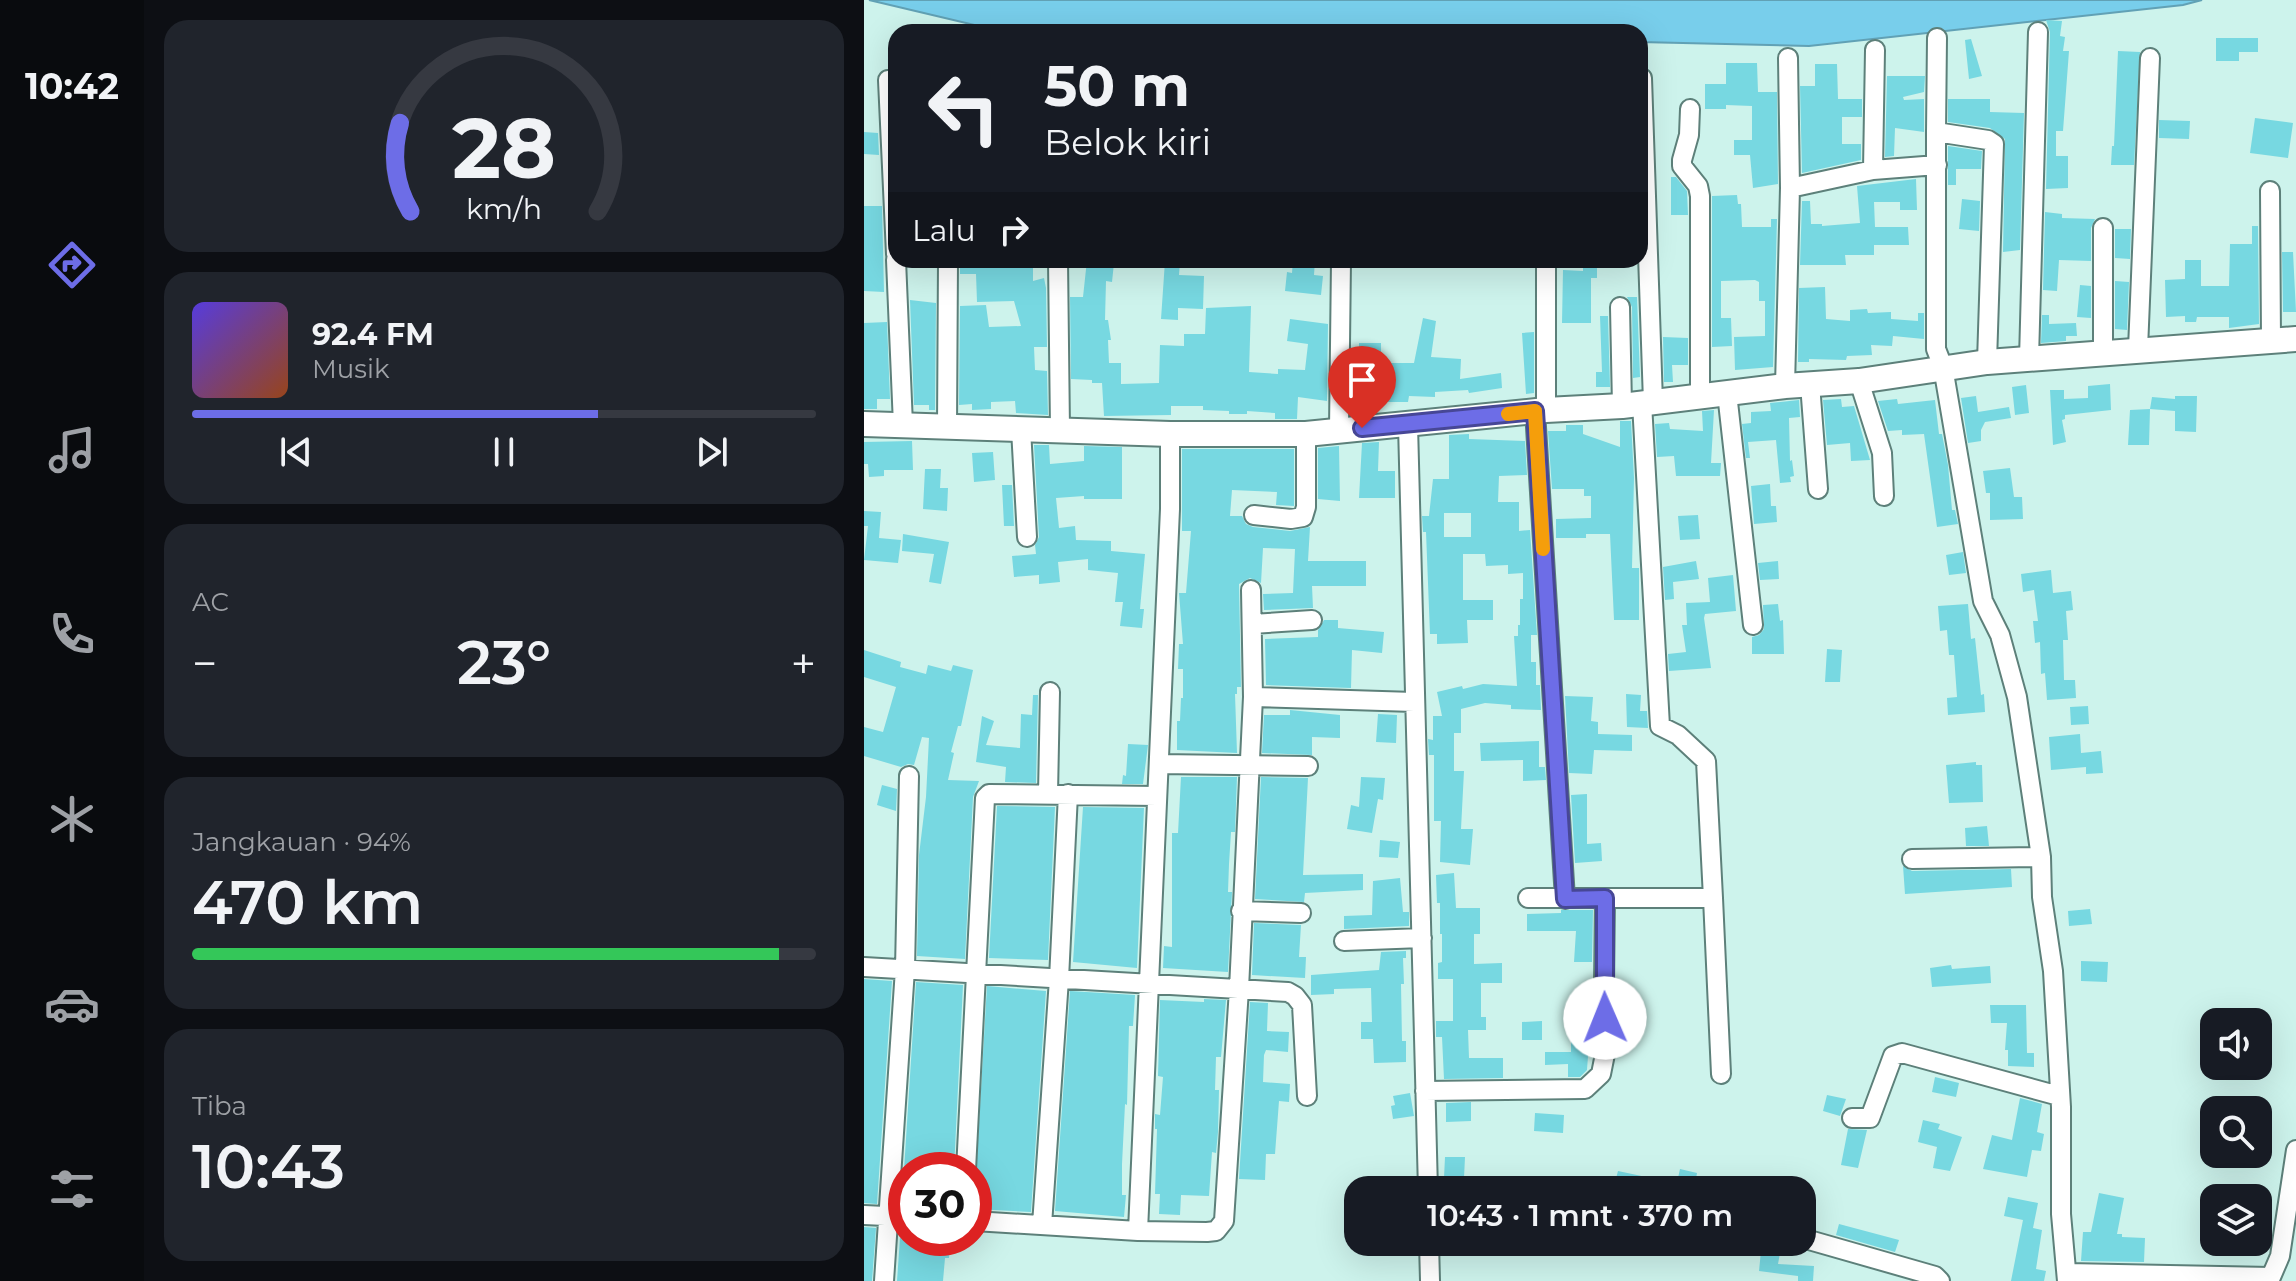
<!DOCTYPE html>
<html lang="id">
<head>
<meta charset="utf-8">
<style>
	body { margin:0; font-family:Montserrat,sans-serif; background:#20242c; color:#f1f3f6; height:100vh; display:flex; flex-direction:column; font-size:30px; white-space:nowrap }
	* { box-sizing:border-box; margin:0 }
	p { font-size:26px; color:#9ea1a6 }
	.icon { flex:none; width:44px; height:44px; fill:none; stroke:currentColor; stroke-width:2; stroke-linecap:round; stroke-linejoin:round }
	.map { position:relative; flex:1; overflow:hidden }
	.panel { display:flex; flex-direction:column; gap:20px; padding:20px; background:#0d0f14; width:720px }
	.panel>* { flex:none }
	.top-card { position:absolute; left:24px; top:24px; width:760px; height:244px; border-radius:24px; box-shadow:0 8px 32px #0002; background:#171b24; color:#f1f3f6; overflow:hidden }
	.fabs { position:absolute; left:1336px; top:1008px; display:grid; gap:16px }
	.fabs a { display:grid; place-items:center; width:72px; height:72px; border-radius:16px; background:#171b24; box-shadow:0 8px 32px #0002; font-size:40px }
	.speed { position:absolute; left:24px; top:1152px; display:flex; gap:16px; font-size:40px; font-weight:700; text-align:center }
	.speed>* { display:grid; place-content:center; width:104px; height:104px; border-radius:50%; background:#171b24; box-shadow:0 8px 32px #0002; line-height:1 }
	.speed .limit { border:12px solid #d22; background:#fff; color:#111 }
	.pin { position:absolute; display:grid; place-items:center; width:68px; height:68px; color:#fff; margin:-82px -34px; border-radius:50% 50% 50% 0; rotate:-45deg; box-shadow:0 0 8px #0007 }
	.pin .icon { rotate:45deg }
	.me { position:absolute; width:88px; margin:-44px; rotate:359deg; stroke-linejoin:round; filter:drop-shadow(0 0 6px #0008) }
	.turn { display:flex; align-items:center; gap:28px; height:168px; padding:0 24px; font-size:36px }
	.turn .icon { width:104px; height:104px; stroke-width:2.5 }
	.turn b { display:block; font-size:56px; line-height:68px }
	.then { display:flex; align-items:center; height:76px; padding:0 24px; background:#0003; gap:16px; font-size:30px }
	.big { font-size:60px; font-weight:600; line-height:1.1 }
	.panel .card { flex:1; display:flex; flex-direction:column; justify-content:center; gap:12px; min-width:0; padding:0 28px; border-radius:24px; background:#20242c }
	.panel .dial { align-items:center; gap:0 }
	.dial svg { height:208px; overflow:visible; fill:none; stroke:#363941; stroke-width:7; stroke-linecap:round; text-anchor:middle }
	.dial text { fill:#f1f3f6; stroke:none }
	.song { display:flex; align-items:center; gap:24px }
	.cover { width:96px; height:96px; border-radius:12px; background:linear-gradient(135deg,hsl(250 70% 55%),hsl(20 70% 35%)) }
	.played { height:8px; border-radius:4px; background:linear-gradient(90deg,#6d6de7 65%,#363941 65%) }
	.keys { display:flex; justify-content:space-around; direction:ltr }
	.heat { display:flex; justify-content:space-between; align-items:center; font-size:44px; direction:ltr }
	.charge { height:12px; border-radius:6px; background:linear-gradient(90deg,#34c759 94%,#363941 0) }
	.trip { position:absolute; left:480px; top:1176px; width:472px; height:80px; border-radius:24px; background:#171b24; box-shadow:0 8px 32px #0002; font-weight:600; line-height:80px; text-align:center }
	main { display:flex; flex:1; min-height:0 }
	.dock { display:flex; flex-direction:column; width:144px; justify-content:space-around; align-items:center; background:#090b0e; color:#9ea1a6 }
	.dock .icon { width:56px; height:56px }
	.dock .current { color:#6d6de7 }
	.dock b { font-size:36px; color:#f1f3f6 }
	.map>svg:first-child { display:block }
	.water { fill:#78ceeb; stroke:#61a1b5; stroke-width:2 }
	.building { fill:#77d8e1; fill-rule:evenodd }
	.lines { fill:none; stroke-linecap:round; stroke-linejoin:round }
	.minor-casing { stroke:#5d807a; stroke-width:22 }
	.secondary-casing { stroke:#5d807a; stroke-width:28 }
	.minor { stroke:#fff; stroke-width:18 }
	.secondary { stroke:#fff; stroke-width:24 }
	.route-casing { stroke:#474796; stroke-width:20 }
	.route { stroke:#6d6de7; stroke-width:14 }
	.slow { stroke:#f59e0b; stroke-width:14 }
</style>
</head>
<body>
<main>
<nav class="dock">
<b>10:42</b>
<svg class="icon current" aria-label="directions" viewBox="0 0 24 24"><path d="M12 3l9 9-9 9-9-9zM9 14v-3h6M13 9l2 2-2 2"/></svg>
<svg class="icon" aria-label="music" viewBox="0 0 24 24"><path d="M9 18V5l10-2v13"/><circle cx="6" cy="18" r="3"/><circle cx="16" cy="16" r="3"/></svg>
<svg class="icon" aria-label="phone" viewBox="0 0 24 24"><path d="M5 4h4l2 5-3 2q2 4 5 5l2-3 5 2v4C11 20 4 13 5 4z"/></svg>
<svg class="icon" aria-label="climate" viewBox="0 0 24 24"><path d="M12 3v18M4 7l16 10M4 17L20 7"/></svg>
<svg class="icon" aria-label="car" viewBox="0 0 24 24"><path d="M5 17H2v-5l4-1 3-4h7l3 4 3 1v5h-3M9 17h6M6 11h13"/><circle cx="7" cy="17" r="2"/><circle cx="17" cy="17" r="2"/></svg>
<svg class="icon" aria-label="filters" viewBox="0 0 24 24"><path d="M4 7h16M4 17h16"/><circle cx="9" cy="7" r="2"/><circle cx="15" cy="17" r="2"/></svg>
</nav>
<section class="panel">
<div class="card dial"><svg viewBox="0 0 100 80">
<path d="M14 69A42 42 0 1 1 86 69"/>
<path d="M14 69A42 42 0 0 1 10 35" stroke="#6d6de7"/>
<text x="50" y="56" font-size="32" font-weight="700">28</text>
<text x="50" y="72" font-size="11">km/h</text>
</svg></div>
<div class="card">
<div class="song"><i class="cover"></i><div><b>92.4 FM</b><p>Musik</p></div></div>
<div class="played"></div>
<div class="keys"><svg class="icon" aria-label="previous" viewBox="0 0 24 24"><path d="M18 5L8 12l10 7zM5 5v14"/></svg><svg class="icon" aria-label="pause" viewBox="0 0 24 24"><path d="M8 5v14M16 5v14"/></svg><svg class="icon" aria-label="next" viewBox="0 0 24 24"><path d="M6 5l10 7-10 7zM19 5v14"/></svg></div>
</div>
<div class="card"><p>AC</p>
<div class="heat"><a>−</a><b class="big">23°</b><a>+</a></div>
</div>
<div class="card"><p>Jangkauan · 94%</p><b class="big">470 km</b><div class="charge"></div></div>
<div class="card"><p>Tiba</p><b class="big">10:43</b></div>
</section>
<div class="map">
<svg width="1432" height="1281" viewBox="0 0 1432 1281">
	<rect width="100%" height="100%" fill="#cdf3ec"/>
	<!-- water -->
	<path class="water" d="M5,0H1338L1319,5L945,46L776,42V32H140Z"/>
	<!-- building -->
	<path class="building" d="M1182,20L1198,21L1196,36L1201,37L1199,51H1205L1199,131H1192V156H1204V188L1182,189L1186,32Z
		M1352,38H1394V52H1375V61H1352Z
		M1107,39L1118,76L1105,79L1101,40Z
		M1254,51L1276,52L1270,165H1247L1248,146H1250Z
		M862,63H893L894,92H913L914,184L889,188L886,155H870V140H888V106L862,105V109H841V84H862Z
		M951,64H973L974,99H998V117H978V144H997V160L938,173L936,86H951Z
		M1023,76H1061L1060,92L1039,97L1040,100L1060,99V132L1031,128L1030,156L1021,157Z
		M1084,99H1126V112L1160,113L1156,250L1139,252L1141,139L1126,128L1084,122Z
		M1391,118L1429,123L1424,158L1386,153Z
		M1295,120L1326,121L1325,139L1295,138Z
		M0,132L14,133L15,155L0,154Z
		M1084,146L1118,151L1117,169H1092V185H1084Z
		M807,177H812L823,191L824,215H807Z
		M1052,179L1053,210H1036V202H1010L1011,227H1044L1045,245H1010V255H981L982,265H936L938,201H946L947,224H958V226L996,223L993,186Z
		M873,195L874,204H877L878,227H907V219H913L909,367L871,370L870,337L901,336V301H895V282L891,280L857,281V318H867L868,346L848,347V196Z
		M1098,199L1116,201L1115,231L1095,229Z
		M0,206H18L20,292L0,291Z
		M1181,212L1198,214V218L1231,219L1227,228V261L1195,260L1193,291L1179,290Z
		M1388,226H1394L1395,324L1365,328V317H1333L1332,322H1321V316L1302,317L1301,280L1321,279V260H1337V286H1365L1366,244H1388Z
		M1251,229H1267L1266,259L1251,258Z
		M1418,252H1429L1432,312H1419Z
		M96,260H169V281L180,278L182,288L183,347H170L171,370L183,371L184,415L152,413L151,401L127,402V409L108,410V404L95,405L96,306L122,305L125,327L157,326L150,301L113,302L112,274H96Z
		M223,260L250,263L248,282L242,281L241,320H244L247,340H244L245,363H257V384L295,383L296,345L320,346V334H341L342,308L387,306L385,372L414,374V369L441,370L444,344L423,341L426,319L464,324L463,401L434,397L433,419H411V413L383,411V414H365V411L339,410V406H307V415L240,416L238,383H228V380L207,379L206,297H219Z
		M429,260H451L450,275L459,276L457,295L421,291L423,272L428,273Z
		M719,260H733V278H727V323H698L699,270L719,271Z
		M301,261L316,262L315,275L340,276L339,309L314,308V320L297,319Z
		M1251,281L1265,282L1263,330L1251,329Z
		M1216,285L1227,286V318L1213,317Z
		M961,287L962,319L986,321V310L1003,309L1004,313L1027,312V319L1054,321V313H1060V339L1029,336L1028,346L1007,345L1008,355L983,356L982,360L945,359V362H934L935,288Z
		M763,297H773L776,377L769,378L768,307Z
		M46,300L72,303L71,410H65V405H50Z
		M1178,315H1185V324L1212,323L1213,336H1202V341L1177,343Z
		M736,316H744L746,387H732V372H738Z
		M559,318L572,321L567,357L597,359L596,379L637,373L638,388L605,393L604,390L571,392V397L545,396L544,402H516V407H499V378H495V343H517V363H550Z
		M23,322L26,399H13V409H0V323Z
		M670,332V393L662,394L658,333Z
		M799,337L824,338V365H808L809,382H800Z
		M1246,384L1247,410L1201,415V419L1198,420L1202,442L1189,445L1186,390H1200V399L1224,398V386Z
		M1162,385L1165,413L1151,415L1148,387Z
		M1112,396L1114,412L1145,407L1147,418L1121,422L1117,430V441L1104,443L1097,398Z
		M1311,396H1333L1332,432L1311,431V411L1286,409L1288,397L1311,399Z
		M977,399L978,407L990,406L1006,460L987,461L986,443L963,445L959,400Z
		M1033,399L1034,404L1071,400L1075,434H1078L1084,465L1088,510H1091L1094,524L1073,527L1060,434L1038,435V430L1024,431L1014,401Z
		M935,400L936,417L925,418L926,461L928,460L930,476L926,477L927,482L916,483L912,440L884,442L886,458H882L878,424L887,423V412L907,411L906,403Z
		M1286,409L1285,445H1264L1266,410Z
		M850,410L847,463H857L856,476H812L810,456L793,457L791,424L805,423L806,429L839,431L838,411Z
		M756,421H767L770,478L768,568H775V620H750L746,534H722V538H692V519L727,518V496H720V489H688L684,431H702V425H719V434L756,447Z
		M605,434V439L661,441L663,475L635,476L634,502H655V531L666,530L673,635H667V662H672V685H676L677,710L647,709V705L621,703L597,709V733H590V771H600L597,829H609L606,865L576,862L577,821H570V755H565L564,739L569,740V716H578L573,692L598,686L599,689L619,684L653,686L650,636H654V625H656V599H659V573L644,574V565L622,566L621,554H599V600H629V620H603L604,643L573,644V634H566L562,532H559L558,516H565L569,479H585V435ZM580,513H607V537H580Z
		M48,441L49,470H20V476L5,477L4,464H0V442Z
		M515,442L514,471H531V498H495L498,443Z
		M170,445H185L186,464L220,461V446L258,447V499H220V496L192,498L195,528L211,526L212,540L247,541V551L281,554L276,609H280L278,628L256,626L259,602H251L254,573L224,570V559L194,562L196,582L175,584V575L150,577L148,556L172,554L171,545L175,537Z
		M475,446L476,501L454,499V448Z
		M318,449H430V506L412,505L413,492L368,490L366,516H378L382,524L389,527L426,531L446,527L444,561H502V586H448L449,608L400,610L399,594L429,593L431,549L399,548L397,583L386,578L375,584L377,687H373V694H371L373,753L313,750V721H316L317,698H319V669H314L315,644H319L315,593H322L327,531H318Z
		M129,452L131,480L110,482L108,453Z
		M1146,468L1150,497H1158L1159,519L1126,520V493H1122L1119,471Z
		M61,469H77L76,488H84L83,511L59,509Z
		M906,484L907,506H912L913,522L890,524L887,486Z
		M138,485H148L150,526H140Z
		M0,511L17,512L15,538L37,540L34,563L0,560L4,526H0Z
		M834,515L836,539L816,540L814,516Z
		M39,534L85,542L77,584L65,582L70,554L38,551Z
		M1099,552L1102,573L1085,575L1082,555Z
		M832,561L835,579L809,582L810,599L801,600L799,567Z
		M914,561L915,579L896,580L894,563Z
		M1187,570L1189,593L1207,591L1209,610L1202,611L1204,640H1199L1200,680H1211L1212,698L1183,700L1181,673L1177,674L1176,642L1171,643L1169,621H1174L1170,590L1159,592L1157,574Z
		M869,575L872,611L841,614L840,618L847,668L805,671L804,654L822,652L818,625H823L822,603L846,602L844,578Z
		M914,604L916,621L919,620L920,654H888V637L895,635L900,629L899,605Z
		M1104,604L1107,639L1111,638L1117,695L1120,694L1121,712L1084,715L1083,698L1093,697L1090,655H1085L1083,630L1076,631L1074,606Z
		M460,620H474V628L520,632L518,653L488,650L487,688L402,685L401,639L454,637V630Z
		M963,649L978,650L976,682H961Z
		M0,650L37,662L36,667L62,674L64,665L87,671L89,665L109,670L97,726H94L87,752L90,753L84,780L115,781L109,797L101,959L53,956L55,855L62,797L65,738L58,737L50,765L44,764L37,767L0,756V727L19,732L32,687L0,677Z
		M762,694L777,695L776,711H783L784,728L763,727Z
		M169,695H174L172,783L141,782L142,767L112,762L118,716L130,721L122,745L156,748L157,714L168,715Z
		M701,696L729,697L727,721L734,722V734L768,735V751L730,750L728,774L705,773Z
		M1224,706L1225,724L1207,725L1206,707Z
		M426,710L476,715V738L448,737V755L398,753L400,715H426Z
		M514,714L533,715L532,743L512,742Z
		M1216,734L1217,753L1237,751L1239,773L1222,774V767L1187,770L1185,737Z
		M675,741V767H681L682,780L659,781V760L617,761L616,743Z
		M264,744L284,745L279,784H258L259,775L262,776Z
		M1112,762V765H1118L1119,802L1085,803L1082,765Z
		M317,777H373L371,832H367L365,864L364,892H368L364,972L299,968L300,946L308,947V833H314Z
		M397,777L444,778L439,875L499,874V890L441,893L440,902L391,899Z
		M497,777L521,778L519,800L514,799L508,833L483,829L487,805L495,807Z
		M18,785L33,789L32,811L13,805Z
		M723,794V844L737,843L738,861L711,863L707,795Z
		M133,806L191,807L184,960L125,958Z
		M219,807L280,808L273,968L209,962Z
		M1123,826L1125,846H1102L1101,828Z
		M516,840L536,842L534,858L515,857Z
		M1039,866L1048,871L1147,869L1148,887L1041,894Z
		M590,873L592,908H616V934H610V964L638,963V983H617V1017H622V1030H604L605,1058H639V1078L580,1079L578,1037H572V1021H589V979H574V963L578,962V934H576V903H573L572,875Z
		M536,878L539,912H545V926L480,929V916L508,915L509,881Z
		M1226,909L1228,924L1205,926L1204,911Z
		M697,910H729L728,962H710L712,931H663V914L697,913Z
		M390,923L437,925L435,957H442L441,978L388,975Z
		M542,951V958H539L540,984H537L538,1041H542V1062L510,1063L509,1039H497V1022H508L507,988L470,989V994L447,995V975L515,970L517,952Z
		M1217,961L1244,962L1243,982L1217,981Z
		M1087,965L1088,969L1126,966L1127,983L1068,987L1066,968Z
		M0,979L28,981L13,1204L0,1203Z
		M52,982L99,985L90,1170H40Z
		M123,986L182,991L167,1212L110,1209Z
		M206,991L271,995L269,1026H265L263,1105L261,1104L258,1164V1195H262L260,1217L191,1211Z
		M340,999L362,1000L357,1057H352L351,1090H355L354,1132L352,1153L348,1152L345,1196L317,1195L316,1215L295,1214L296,1194H291L293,1129H291V1114L296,1115L299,1077L294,1076L296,1000L340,1002Z
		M386,1002L404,1003L403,1031L425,1032L424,1052L402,1050L400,1055L399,1082L426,1084L425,1102L415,1101L411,1154H402L401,1180L375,1179Z
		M1126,1005H1162L1163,1053H1170V1067L1144,1066V1050H1141L1143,1023H1127Z
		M727,1015L723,1070L716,1077H704V1064L681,1065V1052H707V1016Z
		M678,1021V1040H658V1022Z
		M1071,1077L1095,1083L1092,1097L1068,1092Z
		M546,1093L550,1116L529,1119L527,1106L531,1105L529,1096Z
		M963,1095L982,1099L976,1116L959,1111Z
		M1156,1098L1178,1104L1173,1132L1180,1134L1177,1151L1168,1150L1163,1177L1119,1169L1128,1135L1148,1140Z
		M607,1102V1121L582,1122V1103Z
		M671,1113L700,1115L699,1133L670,1131Z
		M1059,1120L1076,1124L1074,1129L1098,1137L1086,1171L1069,1168L1073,1147L1054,1142Z
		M984,1129L1003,1130L994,1168L977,1165Z
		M581,1157H601L600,1178H580Z
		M816,1169L833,1173L830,1190H770L750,1186L754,1171L801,1181L802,1176L814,1178Z
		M1235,1193L1260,1198L1253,1234H1258V1237L1281,1238L1280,1262L1217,1261L1219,1232H1227Z
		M1144,1197L1174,1203L1169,1228L1178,1230L1172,1269L1182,1271L1180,1281H1147L1159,1220L1140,1216Z
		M975,1224L1035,1240L1031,1252L972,1235Z
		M0,1227L12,1228L8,1281H0Z
		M36,1238H86L85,1258H81L79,1281H33Z
		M897,1251L916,1253L914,1264L950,1266L949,1281H934V1276L895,1271Z"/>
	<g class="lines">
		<!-- minor casing -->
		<g class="minor-casing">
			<path id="minor" d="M778,78L789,402
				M24,80L32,254
				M826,109L825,135L818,160V166L834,186L836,196V396
				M1072,132L1073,38
				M1009,170L1011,50
				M926,188L1009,170L1073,165
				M1406,191L1407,340
				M32,260L39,425
				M194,260L196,430
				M682,260V410
				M756,307L758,406
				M1274,349L1286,58
				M1239,352V228
				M1165,359L1174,32
				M1123,362L1130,144L1124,140L1072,132V349L1079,367L1119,601L1136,635L1153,697L1177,857L1178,897L1189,971L1197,1107V1214L1203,1281
				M995,381L1018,453L1020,496
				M946,384L954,489
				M921,386L926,188L924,58
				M863,393L889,625
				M778,403L796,726L814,735L842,761L849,898
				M671,411L701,899
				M544,425L564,1190
				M83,427L84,260
				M157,429L163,537
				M475,429L477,260
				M390,515L427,519L439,517L442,507V434
				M388,624L448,620
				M389,697L550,702
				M295,764L444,766
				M184,794L186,692
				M1048,859L1177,857
				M664,898H849L857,1074
				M377,911L437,913
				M480,941L558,938
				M0,967L424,992L431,996L438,1005L443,1096
				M561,1091L721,1089L737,1074L742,1049L740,986L741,898
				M988,1118H1006L1029,1056L1038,1053L1195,1096
				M102,1170L121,798L125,794L293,796
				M0,1215L42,1217
				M110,1221L274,1231L343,1232L352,1231L360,1221L375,989L389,697L387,590
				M178,1225L195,979L204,794
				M274,1231L306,509V434
				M938,1238L1071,1276L1076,1281
				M565,1242L566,1281
				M1203,1273L1407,1277L1416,1256L1432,1150
				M20,1281L41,969L45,776"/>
		</g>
		<!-- secondary casing -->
		<g class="secondary-casing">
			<path id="secondary" d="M0,424L306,434H442L682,410L758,406L921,386L995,381L1123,362L1432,339"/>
		</g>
		<!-- minor -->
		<use href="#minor" class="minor"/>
		<!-- secondary -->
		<use href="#secondary" class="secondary"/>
	</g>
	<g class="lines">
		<!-- route casing -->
		<g class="route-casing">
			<path id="route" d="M498,428L671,411L701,899L741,898V1018"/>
		</g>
		<!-- route -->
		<use href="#route" class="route"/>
		<!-- slow -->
		<path class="slow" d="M644,414L671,411L679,549"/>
	</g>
</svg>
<div class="fabs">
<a><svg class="icon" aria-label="sound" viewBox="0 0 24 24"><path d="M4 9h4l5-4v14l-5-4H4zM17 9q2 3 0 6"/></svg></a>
<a><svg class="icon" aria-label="search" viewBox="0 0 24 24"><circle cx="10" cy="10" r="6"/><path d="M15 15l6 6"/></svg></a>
<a><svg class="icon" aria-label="layers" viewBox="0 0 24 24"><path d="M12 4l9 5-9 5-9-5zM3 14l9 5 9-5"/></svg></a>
</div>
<div class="speed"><div class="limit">30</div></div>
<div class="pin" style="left:498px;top:428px;background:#d93025"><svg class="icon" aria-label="arrive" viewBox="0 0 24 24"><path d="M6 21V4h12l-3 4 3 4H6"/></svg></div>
<svg class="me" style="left:741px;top:1018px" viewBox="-20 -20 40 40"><circle r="19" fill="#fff"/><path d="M0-13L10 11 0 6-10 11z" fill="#6d6de7"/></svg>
<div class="trip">10:43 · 1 mnt · 370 m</div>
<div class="top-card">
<div class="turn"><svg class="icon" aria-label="left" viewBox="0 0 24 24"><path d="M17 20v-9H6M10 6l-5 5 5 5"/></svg><div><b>50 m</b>Belok kiri</div></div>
<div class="then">Lalu<svg class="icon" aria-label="right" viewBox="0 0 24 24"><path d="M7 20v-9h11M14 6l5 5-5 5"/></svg></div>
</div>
</div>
</main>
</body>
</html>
